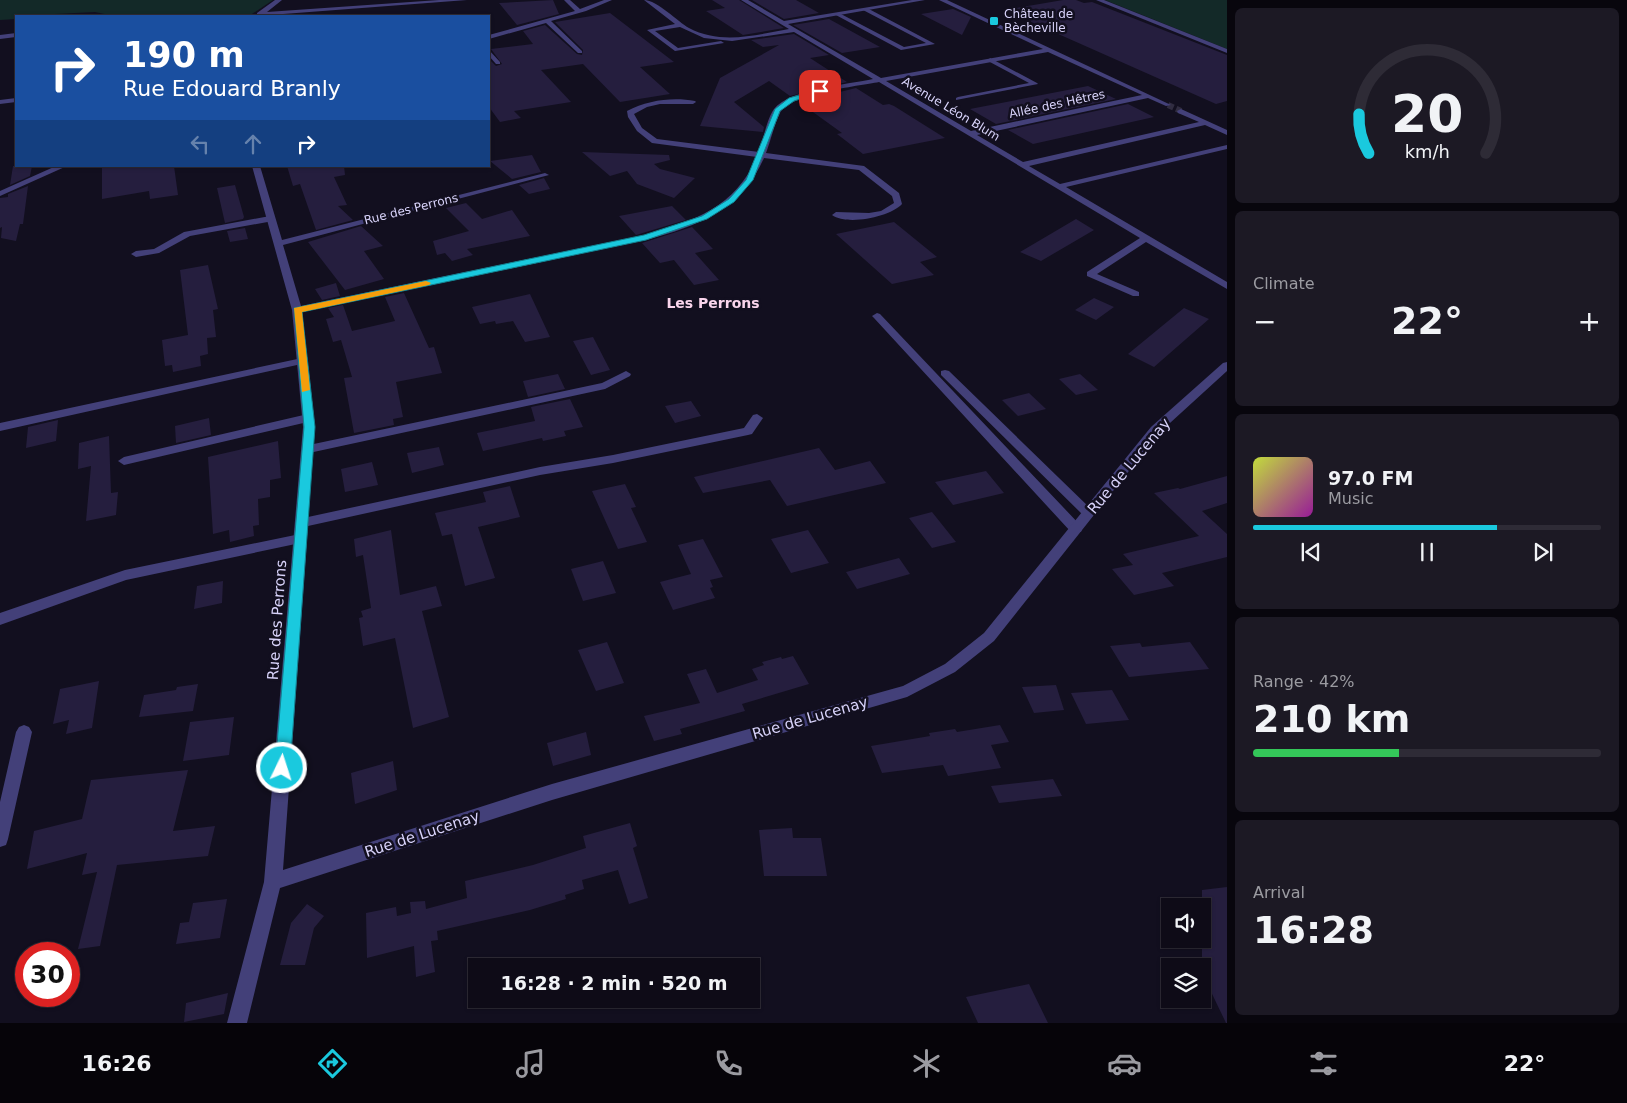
<!DOCTYPE html>
<html lang="en">
<head>
<meta charset="utf-8">
<style>
	body { margin:0; font-family:"DejaVu Sans",sans-serif; background:#1c1924; color:#f1f3f6; height:100vh; display:flex; flex-direction:column; font-size:19px; white-space:nowrap }
	* { box-sizing:border-box; margin:0 }
	p { font-size:16px; color:#9b9ba1 }
	.icon { flex:none; width:28px; height:28px; fill:none; stroke:currentColor; stroke-width:2; stroke-linecap:round; stroke-linejoin:round }
	.map { position:relative; flex:1; overflow:hidden }
	.drawer { display:flex; flex-direction:column; gap:8px; padding:8px; background:#08060d; width:400px }
	.drawer>* { flex:none }
	.guide { position:absolute; left:15px; top:15px; width:475px; height:152px; border-radius:0px; box-shadow:0 1px 4px #0004,0 0 0 1px #2e2b36; background:#1a4fa0; color:#fff; overflow:hidden }
	.buttons { position:absolute; left:1161px; top:898px; display:grid; gap:10px }
	.buttons a { display:grid; place-items:center; width:50px; height:50px; border-radius:0px; background:#0e0b17; box-shadow:0 1px 4px #0004,0 0 0 1px #2e2b36; font-size:25px }
	.speed { position:absolute; left:15px; top:942px; display:flex; gap:10px; font-size:25px; font-weight:700; text-align:center }
	.speed>* { display:grid; place-content:center; width:65px; height:65px; border-radius:50%; background:#0e0b17; box-shadow:0 1px 4px #0004,0 0 0 1px #2e2b36; line-height:1 }
	.speed .limit { border:8px solid #d22; background:#fff; color:#111 }
	.pin { position:absolute; display:grid; place-items:center; width:42px; height:42px; color:#fff; margin:-21px; border-radius:10px; box-shadow:0 2px 8px #0006 }
	.me { position:absolute; width:55px; margin:-28px; rotate:4deg; stroke-linejoin:round; filter:drop-shadow(0 0 4px #0008) }
	.turn { display:flex; align-items:center; gap:18px; height:105px; padding:0 25px; font-size:22px }
	.turn .icon { width:65px; height:65px; stroke-width:2.5 }
	.turn b { display:block; font-size:35px; line-height:42px }
	.lanes { display:flex; align-items:center; height:48px; padding:0 25px; background:#0003; justify-content:center; gap:25px; direction:ltr }
	.lanes .off { opacity:.35 }
	.big { font-size:38px; font-weight:800; line-height:1.1 }
	.drawer .card { flex:1; display:flex; flex-direction:column; justify-content:center; gap:8px; min-width:0; padding:0 18px; border-radius:8px; background:#1c1924 }
	.drawer .dial { align-items:center; gap:0 }
	.dial svg { height:130px; overflow:visible; fill:none; stroke:#2e2b36; stroke-width:7; stroke-linecap:round; text-anchor:middle }
	.dial text { fill:#f1f3f6; stroke:none }
	.song { display:flex; align-items:center; gap:15px }
	.cover { width:60px; height:60px; border-radius:8px; background:linear-gradient(135deg,hsl(70 70% 55%),hsl(300 70% 35%)) }
	.played { height:5px; border-radius:2px; background:linear-gradient(90deg,#1ac9de 70%,#2e2b36 70%) }
	.keys { display:flex; justify-content:space-around; direction:ltr }
	.heat { display:flex; justify-content:space-between; align-items:center; font-size:28px; direction:ltr }
	.charge { height:8px; border-radius:4px; background:linear-gradient(90deg,#34c759 42%,#2e2b36 0) }
	.trip { position:absolute; left:468px; top:958px; width:292px; height:50px; border-radius:0px; background:#0e0b17; box-shadow:0 1px 4px #0004,0 0 0 1px #2e2b36; font-weight:800; line-height:50px; text-align:center }
	.dock { display:flex; height:80px; justify-content:space-around; align-items:center; background:#060409; color:#9b9ba1 }
	.dock .icon { width:35px; height:35px }
	.dock .active { color:#1ac9de }
	.dock b { font-size:22px; color:#f1f3f6 }
	main { display:flex; flex:1; min-height:0 }
	.map>svg:first-child { display:block }
	.green { fill:#132928 }
	.building { fill:#251e3e }
	.lines { fill:none; stroke-linecap:round; stroke-linejoin:round }
	.street-tunnel { stroke:#302c40; stroke-width:6; stroke-dasharray:6 3; stroke-linecap:butt }
	.lane { fill:#434079; fill-rule:evenodd }
	.street { fill:#434079; fill-rule:evenodd }
	.route { fill:#1ac9de; stroke:#118390 }
	.slow { fill:#f59e0b }
	.poi-dot { fill:#1ac9de; stroke:#120f1f; stroke-width:2 }
	.labels { text-anchor:middle; stroke-width:5; stroke-linejoin:round; paint-order:stroke }
	.far-poi-label { font-size:12px; fill:#d8d3fa; stroke:#120f1f; text-anchor:start }
	.far-street-label { font-size:12px; fill:#d8d3fa; stroke:#120f1f }
	.far-neighbourhood-label { font-size:14px; font-weight:bold; fill:#fad5ec; stroke:#120f1f }
	.street-label { font-size:15px; fill:#d8d3fa; stroke:#120f1f }
</style>
</head>
<body>
<main>
<div class="map">
<svg width="1227" height="1023" viewBox="0 0 1227 1023">
	<rect width="100%" height="100%" fill="#120f1f"/>
	<!-- green -->
	<path class="green" d="M0,0H273L249,16H114L95,12L16,16V19L0,20Z
		M1105,0H1227V49Z"/>
	<!-- building -->
	<path class="building" d="M553,0L559,14L517,25L499,3Z
		M712,0H739L784,28L743,35L706,11L725,8Z
		M752,0H796L819,13L784,19Z
		M1063,0H1076L1084,3L1092,2L1227,55V101L1216,104L1004,10Z
		M953,9L971,17L962,35L921,14Z
		M610,13L674,62L640,67L670,94L620,102L583,64L541,70L571,102L514,111L521,118L500,122L489,107V59L496,66L502,64L491,49L533,44L523,31L545,25L577,54L582,55L583,50L555,22Z
		M829,19L880,47L842,53L793,25Z
		M794,34L829,55L810,58L847,82L790,96L769,81L734,102L764,127L763,132L700,126L720,78L779,45L763,47L751,40Z
		M1088,86L1116,99L996,124L970,109Z
		M856,88L883,105L889,104L894,106L945,138L863,154L837,134L842,133L799,102Z
		M1128,104L1154,117L1033,144L1008,130Z
		M582,152L669,155L670,160L654,164L660,169L695,178L674,198L637,184L627,171L610,176Z
		M532,155L541,172L512,179L490,161Z
		M13,166H32L30,176L10,185Z
		M102,166H174L178,195L150,199L149,191L102,199Z
		M287,166H344L345,175L334,177L347,205L338,206L353,220L316,230L300,184L293,186Z
		M544,178L550,189L529,194L519,185Z
		M235,185L244,217L243,219L225,223L217,188Z
		M28,186L23,224H20L16,241L1,238L2,227L0,228V198L8,197V194Z
		M466,203L482,219L512,210L530,236L467,249L473,255L452,261L445,253L437,255L433,241L469,231L446,208Z
		M672,206L686,220L636,235L619,216Z
		M1076,219L1094,230L1041,261L1020,252Z
		M894,222L937,257L920,262L934,275L892,284L836,234Z
		M361,226L383,246L364,251L384,279L345,290L308,242Z
		M692,227L713,249L695,253L719,280L694,285L674,260L660,263L642,243Z
		M245,228L248,239L230,242L227,231Z
		M208,265L218,309L213,310L216,337L207,338L208,354L200,356L201,366L173,372L172,365L165,366L162,340L188,335L180,270Z
		M336,283L340,296L322,300L315,289Z
		M404,293L429,348L434,347L442,373L396,382L403,417L393,419L394,425L354,433L344,378L352,377L341,340L333,342L326,319L334,317L328,308L343,305L352,331L395,321L385,297Z
		M530,294L550,337L525,342L513,321L496,324L495,321L480,324L472,307Z
		M1094,298L1114,307L1096,320L1075,310Z
		M1184,308L1209,319L1154,367L1128,354Z
		M593,337L610,370L591,375L573,341Z
		M558,374L565,389L528,397L523,381Z
		M1080,374L1098,390L1076,395L1059,379Z
		M1029,393L1046,409L1018,416L1002,400Z
		M570,399L583,427L564,431L566,436L543,441L542,438L483,451L477,433L535,421L531,407Z
		M691,401L701,416L675,423L665,406Z
		M209,418L211,435L176,443L175,426Z
		M58,420L56,441L26,448L28,427Z
		M109,436L111,493L118,492L116,515L86,521L91,466L78,469L79,443Z
		M278,441L281,478L270,480V497L258,499L259,525L253,526L254,536L230,542L229,530L213,534L208,457Z
		M439,447L444,465L412,473L407,453Z
		M819,448L835,470L870,461L886,483L787,506L770,480L703,493L694,477Z
		M372,462L378,485L345,492L341,469Z
		M986,471L1004,493L953,505L935,482Z
		M1227,476V503L1202,511L1227,534V557L1162,573L1174,586L1134,595L1112,569L1133,565L1123,554L1199,536L1154,493L1178,488L1180,489Z
		M625,484L636,507L631,508L647,542L618,549L592,491Z
		M510,486L520,517L478,527L495,578L465,586L452,534L442,536L435,513L486,502L483,492Z
		M932,512L956,542L932,548L909,518Z
		M391,530L400,595L436,586L442,606L422,611L449,717L413,728L395,638L363,646L359,618L363,617L361,611L371,608L363,555L356,557L354,539Z
		M808,530L829,563L791,573L771,539Z
		M703,539L723,577L710,580L713,587L710,588L715,598L673,610L660,582L691,574L678,545Z
		M899,558L910,574L857,589L846,572Z
		M603,561L616,593L583,601L571,569Z
		M223,581L222,603L194,609L197,586Z
		M607,642L624,683L596,691L578,650Z
		M1190,642L1209,669L1129,677L1110,646L1140,643L1142,647Z
		M793,656L809,684L742,704L745,711L680,729L682,734L654,741L644,716L700,703L687,674L706,669L717,693L758,680L752,669L764,665L762,662L781,657L782,659Z
		M99,681L92,728L66,734L69,720L53,724L60,689Z
		M198,684L193,711L139,717L144,695L176,690L177,687Z
		M1056,685L1064,710L1034,713L1022,687Z
		M1112,690L1129,720L1086,724L1071,693Z
		M234,717L229,755L183,761L190,722Z
		M1000,725L1009,742L991,745L1001,768L948,776L943,765L882,773L871,746L930,736L929,733L955,729L957,732Z
		M586,732L591,755L553,766L547,743Z
		M393,761L397,790L355,804L351,773Z
		M188,770L173,831L215,826L208,856L117,865L100,946L78,949L97,872L82,875L87,853L27,869L34,831L82,819L91,780Z
		M1053,779L1062,796L999,803L991,786Z
		M630,823L637,846L633,848L648,898L629,904L618,870L582,880L584,889L565,895L566,899L530,910L437,931L438,940L431,941L435,972L416,977L414,946L367,958L366,913L396,907L397,916L411,913L410,902L425,901L426,909L467,898L465,881L533,865L586,848L583,836Z
		M792,828L793,838H821L827,876H764L759,830Z
		M1227,887V1023H1226L1202,973V966H1199L1197,961H1202V890Z
		M227,899L220,938L176,944L180,923L189,922L193,903Z
		M307,904L324,916L314,928L305,965H280L291,923Z
		M1029,984L1048,1023H978L966,997Z
		M228,993L224,1014L184,1022L186,1003Z"/>
	<g class="lines">
		<!-- street-tunnel -->
		<path class="street-tunnel" d="M1168,105L1181,111"/>
		<!-- lane -->
		<path class="lane" d="M863,8H867L935,44L901,50L834,14L839,13L904,47L926,43L863,10Z
			M990,58L1037,83L1038,84L956,100V98L958,97L1029,83L988,61Z
			M270,216L273,217V221L190,236L159,253L136,257L131,254L136,251L154,249L184,232Z
			M877,313L880,314L1081,526L1082,529L1081,532H1071L874,318L872,316Z
			M302,358L306,359V363L0,431V423Z
			M945,370L949,371L1092,510L1094,513L1092,516H1084L941,375V371Z
			M626,371L631,374L630,376L605,389L309,453L303,449L309,445L602,383Z
			M308,414L312,415L314,418L312,421L124,465L118,461L124,457Z
			M300,534L305,536L306,539L305,542L126,580L0,625V613L125,570Z
			M24,725L29,727L32,732L8,839L6,845L0,847V802L16,732L19,727Z"/>
		<!-- street -->
		<path class="street" d="M275,0H282L267,12L439,0H467L257,16V13Z
			M564,0H570L580,9L604,0H612L586,11L551,21L582,51V53H578L546,23L489,39V35L575,11Z
			M644,0C657,0 678,22 689,28C721,45 756,35 789,29L741,0H748L784,21L912,0H925L788,24L881,78L1043,49L939,0H947L1171,105L1166,106L1148,98L977,135L1023,162L1199,122L1178,113L1177,111L1181,109L1227,130V135L1205,125L1029,166L1060,184L1227,145V149L1066,187L1227,282V289L1146,242L1097,274L1139,292V296H1133L1087,276V272L1140,238L879,82C858,86 789,94 780,113C774,125 771,140 766,153L864,166L899,193L902,204C890,217 847,226 832,215L836,212L869,213L881,211L894,203L892,196L859,170L764,158C741,210 698,226 646,240L302,312L315,427L308,517L540,467L613,455L744,428L753,415L757,414L763,418L752,434L748,435L613,463L540,475L308,526L283,870L552,784L903,686L945,664L984,633L1151,427L1223,363L1227,362V371L1159,433L994,641L955,672L907,697L552,800L280,888L247,1023H227L264,882L303,427L292,310L252,166H260L282,240L545,173L549,175L283,245L301,306L645,235C695,221 735,207 757,157L652,143L637,131L628,117L627,111C648,100 673,97 695,101L696,102L693,104H660L647,107L634,114L642,128L657,139L759,152C763,141 767,118 774,109C789,89 850,84 873,79L794,32L732,41L704,38L680,27L655,31L678,48L721,41L724,43L675,51L647,30L675,24ZM1048,52L1142,95L971,131L886,81Z
			M1096,0H1104L1227,49V53Z
			M58,14H99L102,16H55Z
			M16,33V37L0,39V35Z
			M489,50L500,62V64H496L489,56Z
			M16,98V102L0,104V100Z
			M56,166H67L0,196V191Z"/>
	</g>
	<!-- route -->
	<path class="route" d="M820,89L823,92L794,101L780,111L753,180L734,202L707,219L646,240L302,312L315,427L290,768L287,772L282,774L277,772L275,768L304,427L294,308L644,235L702,216L729,199L746,180L775,109L789,98Z"/>
	<!-- slow -->
	<path class="slow" d="M426,281L431,283L429,285L302,312L310,390L302,392L294,308Z"/>
	<!-- markers -->
	<rect class="poi-dot" x="989" y="16" width="10" height="10" rx="2.5"/>
	<g class="labels">
		<!-- far-poi labels -->
		<g class="far-poi-label">
			<text x="1004" y="18">Château de<tspan x="1004" dy="14">Bècheville</tspan></text>
		</g>
		<!-- far-street labels -->
		<g class="far-street-label">
			<text transform="translate(1057 104) rotate(-12)" y="4">Allée des Hêtres</text>
			<text transform="translate(951 109) rotate(31)" y="4">Avenue Léon Blum</text>
			<text transform="translate(411 209) rotate(-14)" y="4">Rue des Perrons</text>
		</g>
		<!-- far-neighbourhood labels -->
		<g class="far-neighbourhood-label">
			<text x="713" y="308">Les Perrons</text>
		</g>
		<!-- street labels -->
		<g class="street-label">
			<text transform="translate(1129 466) rotate(-50)" y="5">Rue de Lucenay</text>
			<text transform="translate(277 620) rotate(-86)" y="5">Rue des Perrons</text>
			<text transform="translate(810 718) rotate(-16)" y="5">Rue de Lucenay</text>
			<text transform="translate(422 834) rotate(-18)" y="5">Rue de Lucenay</text>
		</g>
	</g>
</svg>
<div class="buttons">
<a><svg class="icon" aria-label="sound" viewBox="0 0 24 24"><path d="M4 9h4l5-4v14l-5-4H4zM17 9q2 3 0 6"/></svg></a>
<a><svg class="icon" aria-label="layers" viewBox="0 0 24 24"><path d="M12 4l9 5-9 5-9-5zM3 14l9 5 9-5"/></svg></a>
</div>
<div class="speed"><div class="limit">30</div></div>
<div class="pin" style="left:820px;top:91px;background:#d93025"><svg class="icon" aria-label="arrive" viewBox="0 0 24 24"><path d="M6 21V4h12l-3 4 3 4H6"/></svg></div>
<svg class="me" style="left:282px;top:768px" viewBox="-20 -20 40 40"><circle r="17" fill="#1ac9de" stroke="#fff" stroke-width="3"/><path d="M0-11L8 9 0 5-8 9z" fill="#fff"/></svg>
<div class="trip">16:28 · 2 min · 520 m</div>
<div class="guide">
<div class="turn"><svg class="icon" aria-label="right" viewBox="0 0 24 24"><path d="M7 20v-9h11M14 6l5 5-5 5"/></svg><div><b>190 m</b>Rue Edouard Branly</div></div>
<div class="lanes"><svg class="icon off" aria-label="left" viewBox="0 0 24 24"><path d="M17 20v-9H6M10 6l-5 5 5 5"/></svg><svg class="icon off" aria-label="ahead" viewBox="0 0 24 24"><path d="M12 20V5M6 11l6-6 6 6"/></svg><svg class="icon" aria-label="right" viewBox="0 0 24 24"><path d="M7 20v-9h11M14 6l5 5-5 5"/></svg></div>
</div>
</div>
<section class="drawer">
<div class="card dial"><svg viewBox="0 0 100 80">
<path d="M14 69A42 42 0 1 1 86 69"/>
<path d="M14 69A42 42 0 0 1 8 45" stroke="#1ac9de"/>
<text x="50" y="56" font-size="32" font-weight="700">20</text>
<text x="50" y="72" font-size="11">km/h</text>
</svg></div>
<div class="card"><p>Climate</p>
<div class="heat"><a>−</a><b class="big">22°</b><a>+</a></div>
</div>
<div class="card">
<div class="song"><i class="cover"></i><div><b>97.0 FM</b><p>Music</p></div></div>
<div class="played"></div>
<div class="keys"><svg class="icon" aria-label="previous" viewBox="0 0 24 24"><path d="M18 5L8 12l10 7zM5 5v14"/></svg><svg class="icon" aria-label="pause" viewBox="0 0 24 24"><path d="M8 5v14M16 5v14"/></svg><svg class="icon" aria-label="next" viewBox="0 0 24 24"><path d="M6 5l10 7-10 7zM19 5v14"/></svg></div>
</div>
<div class="card"><p>Range · 42%</p><b class="big">210 km</b><div class="charge"></div></div>
<div class="card"><p>Arrival</p><b class="big">16:28</b></div>
</section>
</main>
<nav class="dock">
<b>16:26</b>
<svg class="icon active" aria-label="directions" viewBox="0 0 24 24"><path d="M12 3l9 9-9 9-9-9zM9 14v-3h6M13 9l2 2-2 2"/></svg>
<svg class="icon" aria-label="music" viewBox="0 0 24 24"><path d="M9 18V5l10-2v13"/><circle cx="6" cy="18" r="3"/><circle cx="16" cy="16" r="3"/></svg>
<svg class="icon" aria-label="phone" viewBox="0 0 24 24"><path d="M5 4h4l2 5-3 2q2 4 5 5l2-3 5 2v4C11 20 4 13 5 4z"/></svg>
<svg class="icon" aria-label="climate" viewBox="0 0 24 24"><path d="M12 3v18M4 7l16 10M4 17L20 7"/></svg>
<svg class="icon" aria-label="car" viewBox="0 0 24 24"><path d="M5 17H2v-5l4-1 3-4h7l3 4 3 1v5h-3M9 17h6M6 11h13"/><circle cx="7" cy="17" r="2"/><circle cx="17" cy="17" r="2"/></svg>
<svg class="icon" aria-label="filters" viewBox="0 0 24 24"><path d="M4 7h16M4 17h16"/><circle cx="9" cy="7" r="2"/><circle cx="15" cy="17" r="2"/></svg>
<b>22°</b>
</nav>
</body>
</html>
